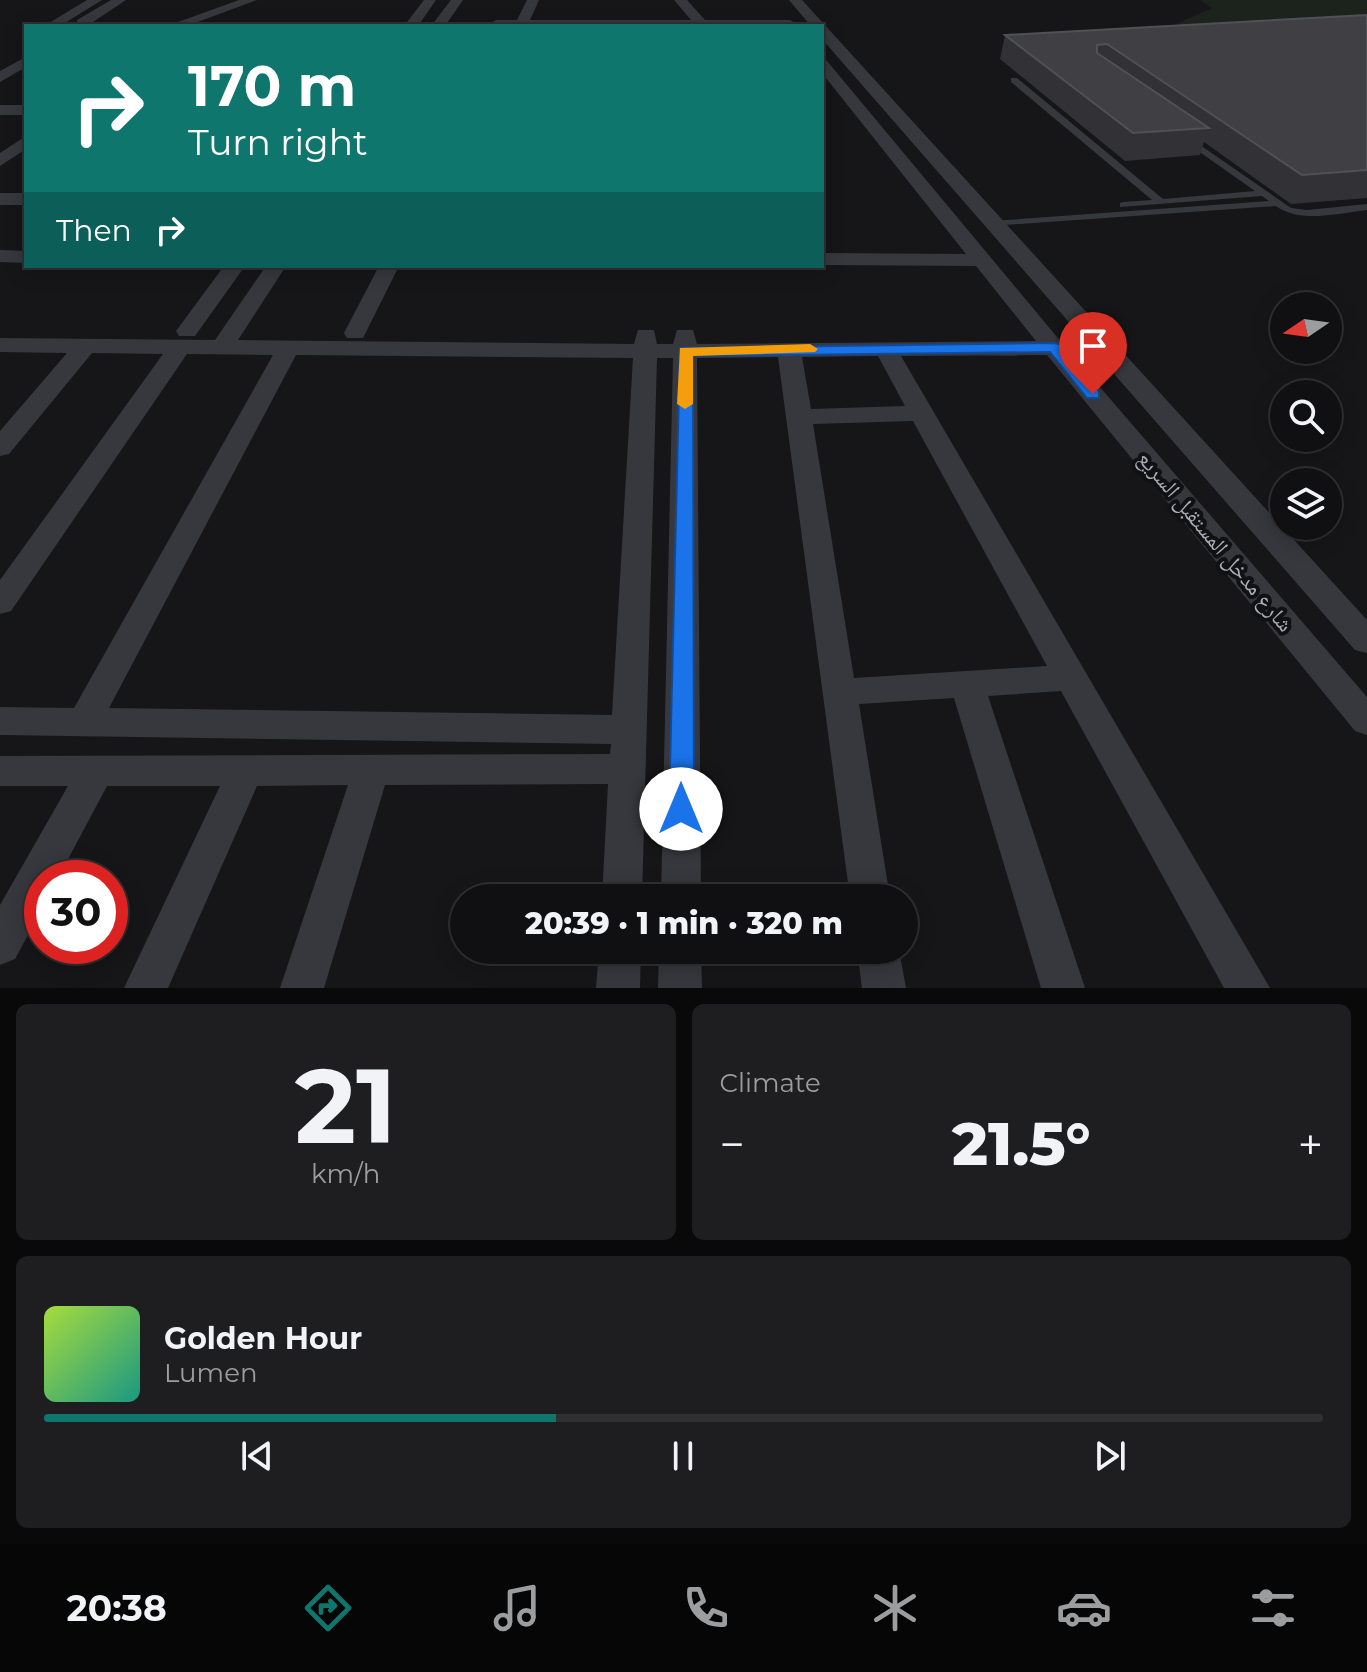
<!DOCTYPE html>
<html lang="en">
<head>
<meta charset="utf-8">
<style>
	body { margin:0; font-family:Montserrat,"Noto Naskh Arabic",sans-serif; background:#1e1e20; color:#f1f3f6; height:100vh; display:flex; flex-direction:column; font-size:30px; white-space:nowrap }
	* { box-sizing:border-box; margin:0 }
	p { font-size:26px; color:#9c9d9f }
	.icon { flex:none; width:44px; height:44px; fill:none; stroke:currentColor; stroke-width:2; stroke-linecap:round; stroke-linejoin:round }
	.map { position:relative; height:988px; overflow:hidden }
	.drawer { display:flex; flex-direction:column; gap:16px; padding:16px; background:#09090a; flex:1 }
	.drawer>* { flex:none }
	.banner { position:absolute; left:24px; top:24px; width:800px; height:244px; border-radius:0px; box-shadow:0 4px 20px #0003,0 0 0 2px #303032; background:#0f766e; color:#fff; overflow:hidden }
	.needle { width:52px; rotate:257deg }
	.fabs { position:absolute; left:1270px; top:292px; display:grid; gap:16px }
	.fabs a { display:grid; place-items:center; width:72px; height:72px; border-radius:50%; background:#101012; box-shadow:0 4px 20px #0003,0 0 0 2px #303032; font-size:40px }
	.speed { position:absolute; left:24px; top:860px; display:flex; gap:16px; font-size:40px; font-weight:700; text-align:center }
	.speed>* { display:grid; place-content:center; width:104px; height:104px; border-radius:50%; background:#101012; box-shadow:0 4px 20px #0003,0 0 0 2px #303032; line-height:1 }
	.speed .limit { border:12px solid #d22; background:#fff; color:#111 }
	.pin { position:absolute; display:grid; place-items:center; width:68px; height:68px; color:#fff; margin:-82px -34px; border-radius:50% 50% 50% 0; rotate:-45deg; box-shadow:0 0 8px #0007 }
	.pin .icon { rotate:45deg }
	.me { position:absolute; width:88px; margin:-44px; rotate:0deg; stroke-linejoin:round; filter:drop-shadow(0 0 6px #0008) }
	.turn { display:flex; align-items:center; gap:28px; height:168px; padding:0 32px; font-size:36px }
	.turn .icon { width:104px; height:104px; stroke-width:2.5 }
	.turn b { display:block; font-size:56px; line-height:68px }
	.then { display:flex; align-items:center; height:76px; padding:0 32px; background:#0003; gap:16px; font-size:30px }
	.big { font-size:60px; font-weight:800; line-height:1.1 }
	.drawer .widget { flex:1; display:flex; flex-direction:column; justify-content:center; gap:12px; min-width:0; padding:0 28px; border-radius:12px; background:#1e1e20 }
	.drawer .dial { align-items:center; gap:0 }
	.dial b { font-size:104px; line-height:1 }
	.song { display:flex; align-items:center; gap:24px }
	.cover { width:96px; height:96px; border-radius:12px; background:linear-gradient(135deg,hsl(80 70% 55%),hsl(170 70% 35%)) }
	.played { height:8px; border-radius:4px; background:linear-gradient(90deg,#0f766e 40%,#303032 40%) }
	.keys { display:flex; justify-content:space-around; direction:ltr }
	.heat { display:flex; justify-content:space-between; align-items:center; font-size:44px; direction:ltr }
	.drawer .tiles { flex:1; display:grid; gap:16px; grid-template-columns:1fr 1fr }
	.widget:last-child { grid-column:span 2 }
	.trip { position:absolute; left:450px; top:884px; width:468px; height:80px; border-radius:40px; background:#101012; box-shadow:0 4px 20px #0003,0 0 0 2px #303032; font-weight:800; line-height:80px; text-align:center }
	.tab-bar { display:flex; height:128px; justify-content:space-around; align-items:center; background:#060607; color:#9c9d9f }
	.tab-bar .icon { width:56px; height:56px }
	.tab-bar .current { color:#0f766e }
	.tab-bar b { font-size:36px; color:#f1f3f6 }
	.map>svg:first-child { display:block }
	.green { fill:#1c231d }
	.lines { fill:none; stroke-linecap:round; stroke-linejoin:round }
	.service { fill:#37383d; fill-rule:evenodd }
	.minor { fill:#37383d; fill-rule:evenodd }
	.wall { fill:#323236 }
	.building { fill:#3f3f44; stroke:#4f5156; stroke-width:2 }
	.route { fill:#1a73e8; stroke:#114b97; stroke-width:2 }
	.slow { fill:#f59e0b }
	.labels { text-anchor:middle; stroke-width:8; stroke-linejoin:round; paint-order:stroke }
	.street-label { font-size:22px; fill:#a8adb8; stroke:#111113 }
</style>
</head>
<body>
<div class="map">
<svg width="1367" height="988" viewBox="0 0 1367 988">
	<rect width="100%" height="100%" fill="#161618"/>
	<!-- green -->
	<path class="green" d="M1200,0H1367V37L1111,53L1083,40L1181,27L1179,23L1212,8Z"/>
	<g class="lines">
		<!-- service -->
		<path class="service" d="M1011,78H1017L1163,199L1255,191L1184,141L1183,139L1187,136L1291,208L1307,210L1367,204V210C1338,213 1301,224 1276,206L990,226V222L993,221L1269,201L1262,196L1120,207V203L1123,202L1152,200L1011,82Z"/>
		<!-- minor -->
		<path class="minor" d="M87,0H102L60,26H44Z
			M111,0H126L87,26H77V20Z
			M239,0H257L187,26H167Z
			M424,0H436L418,26H404Z
			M451,0H463L445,26H431Z
			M527,0H539L530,20H691L674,0H687L705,20H790L797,24H489L496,20H517Z
			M789,0H802L1367,620V653L1355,650L822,39V26H811Z
			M26,57V67L0,82V71Z
			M822,60L827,61L1062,343L1367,697V735L1355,731L1047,355L901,356L1270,988H1224L1061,691L988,696L1085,988H1041L954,698L859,704L890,898H850L778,357L697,358L701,898H661L673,358H657L642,898H602L608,784L385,785L324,988H280L348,785L257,786L168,988H124L220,786H107L58,878H42V909L15,959L0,965V905L68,786H0V756L610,754L611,744L0,735V707L74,708L273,355L187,354L11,611L0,614V580L163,354L92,353L9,454L0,456V431L67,353L0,352V338L215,340L266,266H286L238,340L634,344L638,330H654L657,344H673L677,330H693L697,344L1036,341L976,266L822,265V253L966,254L822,73ZM296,355L633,358L612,715L109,708ZM878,356L905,406L811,409L802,357ZM913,421L1047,666L854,678L813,424Z
			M0,105H26V115H0Z
			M26,136V149L0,166V153Z
			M0,193H26V205H0Z
			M0,250L26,251V263L0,262Z
			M224,266H245L195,336H179L176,331Z
			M379,266H399L363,338H347L344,333Z
			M599,950H641L640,988H596Z
			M659,950H701L702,988H658Z
			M857,950H899L906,988H862Z"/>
	</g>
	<!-- wall -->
	<path class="wall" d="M1367,15V198L1291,204L1204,142L1200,155L1125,161L1000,59L1005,35Z"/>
	<!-- building -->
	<path class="building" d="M1367,15V170L1302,175L1107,44L1097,45V53L1209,128L1133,133L1005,35Z"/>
	<!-- route -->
	<path class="route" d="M1054,343L1059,344L1099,391V398H1087L1050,352L693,356L694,809L690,817L681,820L673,817L669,809L680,348Z"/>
	<!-- slow -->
	<path class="slow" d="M810,344L818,349L815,352L693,356V404L685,409L677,404L680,348Z"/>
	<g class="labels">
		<!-- street labels -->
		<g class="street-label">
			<text transform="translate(1216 541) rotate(50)" y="8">شارع مدخل المستقبل السريع</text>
		</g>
	</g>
</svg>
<div class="fabs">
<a><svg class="needle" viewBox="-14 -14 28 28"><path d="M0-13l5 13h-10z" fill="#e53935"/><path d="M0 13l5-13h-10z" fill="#9c9d9f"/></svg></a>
<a><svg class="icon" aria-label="search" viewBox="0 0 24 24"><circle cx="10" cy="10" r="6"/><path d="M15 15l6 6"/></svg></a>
<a><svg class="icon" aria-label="layers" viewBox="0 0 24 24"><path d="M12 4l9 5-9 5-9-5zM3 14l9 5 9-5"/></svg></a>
</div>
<div class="speed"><div class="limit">30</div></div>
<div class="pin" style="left:1093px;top:394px;background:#d93025"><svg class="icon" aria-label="arrive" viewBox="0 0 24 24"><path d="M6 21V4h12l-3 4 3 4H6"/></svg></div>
<svg class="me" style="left:681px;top:809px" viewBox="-20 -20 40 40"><circle r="19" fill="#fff"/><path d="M0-13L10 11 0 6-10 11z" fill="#1a73e8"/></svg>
<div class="trip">20:39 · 1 min · 320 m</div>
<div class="banner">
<div class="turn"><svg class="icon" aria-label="right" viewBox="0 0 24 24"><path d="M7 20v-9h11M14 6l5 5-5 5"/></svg><div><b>170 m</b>Turn right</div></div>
<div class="then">Then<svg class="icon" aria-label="right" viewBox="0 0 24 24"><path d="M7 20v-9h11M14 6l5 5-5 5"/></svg></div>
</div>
</div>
<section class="drawer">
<div class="tiles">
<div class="widget dial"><b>21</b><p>km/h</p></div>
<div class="widget"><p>Climate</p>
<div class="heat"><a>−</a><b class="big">21.5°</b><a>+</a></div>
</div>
<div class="widget">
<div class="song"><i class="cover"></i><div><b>Golden Hour</b><p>Lumen</p></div></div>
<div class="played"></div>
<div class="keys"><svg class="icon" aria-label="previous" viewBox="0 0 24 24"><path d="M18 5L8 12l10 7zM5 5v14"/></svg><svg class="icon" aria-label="pause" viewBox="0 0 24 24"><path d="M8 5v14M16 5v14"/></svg><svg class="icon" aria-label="next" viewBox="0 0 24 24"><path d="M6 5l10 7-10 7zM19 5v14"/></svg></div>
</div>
</div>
</section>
<nav class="tab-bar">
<b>20:38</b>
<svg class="icon current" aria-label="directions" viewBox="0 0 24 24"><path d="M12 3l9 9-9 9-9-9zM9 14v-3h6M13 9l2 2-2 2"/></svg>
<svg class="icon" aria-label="music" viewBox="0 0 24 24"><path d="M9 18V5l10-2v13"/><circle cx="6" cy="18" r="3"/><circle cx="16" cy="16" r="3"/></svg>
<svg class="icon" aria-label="phone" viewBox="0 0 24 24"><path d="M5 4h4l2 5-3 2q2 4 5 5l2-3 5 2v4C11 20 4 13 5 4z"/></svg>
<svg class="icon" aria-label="climate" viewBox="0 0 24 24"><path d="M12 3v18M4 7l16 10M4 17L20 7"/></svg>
<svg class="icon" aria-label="car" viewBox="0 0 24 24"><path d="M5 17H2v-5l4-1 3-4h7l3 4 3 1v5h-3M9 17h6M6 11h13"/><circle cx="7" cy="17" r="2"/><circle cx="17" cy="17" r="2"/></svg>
<svg class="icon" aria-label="filters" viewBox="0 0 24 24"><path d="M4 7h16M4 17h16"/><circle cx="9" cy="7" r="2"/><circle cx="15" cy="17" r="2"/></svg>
</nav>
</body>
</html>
